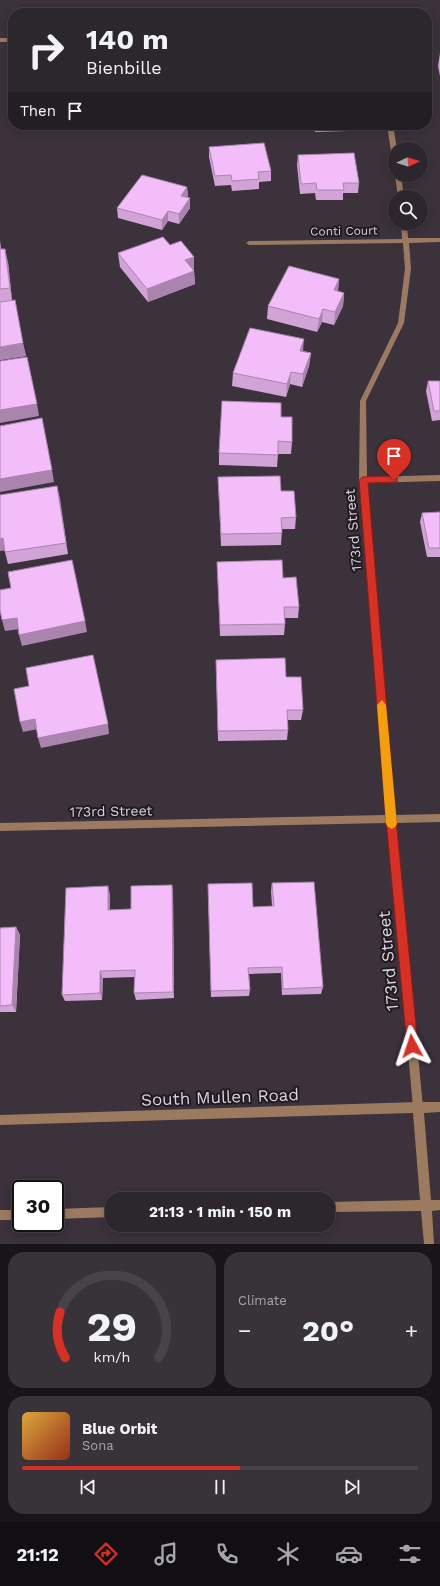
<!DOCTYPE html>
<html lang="en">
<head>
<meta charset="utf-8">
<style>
	body { margin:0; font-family:"Work Sans",sans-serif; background:#383239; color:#f1f3f6; height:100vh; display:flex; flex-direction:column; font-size:15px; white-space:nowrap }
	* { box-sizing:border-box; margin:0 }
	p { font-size:13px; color:#a6a5aa }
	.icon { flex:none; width:22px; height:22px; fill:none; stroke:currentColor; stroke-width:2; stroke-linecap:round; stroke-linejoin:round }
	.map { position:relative; height:1244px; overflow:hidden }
	.panel { display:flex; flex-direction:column; gap:8px; padding:8px; background:#181519; flex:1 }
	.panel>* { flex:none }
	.hud { position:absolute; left:8px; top:8px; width:424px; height:122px; border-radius:16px; box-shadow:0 2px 10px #0003,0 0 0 1px #484349; background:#2c262d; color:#f1f3f6; overflow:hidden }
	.needle { width:26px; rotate:86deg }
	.tools { position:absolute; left:388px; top:142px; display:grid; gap:8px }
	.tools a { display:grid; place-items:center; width:40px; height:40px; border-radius:50%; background:#2c262d; box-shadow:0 2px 10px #0003,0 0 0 1px #484349; font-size:20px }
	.speed { position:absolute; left:12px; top:1180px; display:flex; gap:8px; font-size:20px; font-weight:700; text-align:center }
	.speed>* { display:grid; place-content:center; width:52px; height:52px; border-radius:50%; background:#2c262d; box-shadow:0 2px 10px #0003,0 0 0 1px #484349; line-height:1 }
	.speed .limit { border:2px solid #111; border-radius:6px; background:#fff; color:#111 }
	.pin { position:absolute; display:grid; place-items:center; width:34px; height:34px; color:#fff; margin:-41px -17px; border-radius:50% 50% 50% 0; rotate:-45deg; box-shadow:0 0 4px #0007 }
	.pin .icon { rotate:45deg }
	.me { position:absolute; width:44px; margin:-22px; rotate:355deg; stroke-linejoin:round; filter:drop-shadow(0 0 3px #0008) }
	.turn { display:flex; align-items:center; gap:14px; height:84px; padding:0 12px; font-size:18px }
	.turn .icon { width:52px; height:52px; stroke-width:2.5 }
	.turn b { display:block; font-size:28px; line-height:34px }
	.then { display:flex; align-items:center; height:38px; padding:0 12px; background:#0003; gap:8px; font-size:15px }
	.big { font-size:30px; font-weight:700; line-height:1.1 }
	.panel .widget { flex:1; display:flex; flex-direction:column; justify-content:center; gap:6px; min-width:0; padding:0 14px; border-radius:16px; background:#383239 }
	.panel .dial { align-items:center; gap:0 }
	.dial svg { height:104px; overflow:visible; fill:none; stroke:#484349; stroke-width:7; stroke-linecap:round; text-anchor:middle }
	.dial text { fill:#f1f3f6; stroke:none }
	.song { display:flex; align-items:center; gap:12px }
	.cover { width:48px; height:48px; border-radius:6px; background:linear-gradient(135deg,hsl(40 70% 55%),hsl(10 70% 35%)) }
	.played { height:4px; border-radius:2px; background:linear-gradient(90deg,#d93025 55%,#484349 55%) }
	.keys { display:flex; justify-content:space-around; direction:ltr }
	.heat { display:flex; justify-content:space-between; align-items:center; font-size:22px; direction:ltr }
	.panel .tiles { flex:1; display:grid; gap:8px; grid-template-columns:1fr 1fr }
	.widget:last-child { grid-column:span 2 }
	.trip { position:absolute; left:105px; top:1192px; width:230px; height:40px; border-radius:16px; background:#2c262d; box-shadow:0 2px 10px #0003,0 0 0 1px #484349; font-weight:700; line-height:40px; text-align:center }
	.dock { display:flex; height:64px; justify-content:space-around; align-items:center; background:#120f12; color:#a6a5aa }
	.dock .icon { width:28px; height:28px }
	.dock .current { color:#d93025 }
	.dock b { font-size:18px; color:#f1f3f6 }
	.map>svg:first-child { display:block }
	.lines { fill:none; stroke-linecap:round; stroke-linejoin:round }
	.minor { fill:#9c7a60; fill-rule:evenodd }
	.tertiary { fill:#9c7a60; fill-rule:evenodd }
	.wall { fill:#d1a3d7 }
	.shaded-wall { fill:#aa84af }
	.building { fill:#f3bdfa; stroke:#aa84af }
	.route { fill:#d93025; stroke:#8d1f18 }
	.slow { fill:#f59e0b }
	.labels { text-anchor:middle; stroke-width:4; stroke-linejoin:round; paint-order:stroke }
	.far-street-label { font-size:12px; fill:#dad4db; stroke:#201b20 }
	.street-label { font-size:14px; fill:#dad4db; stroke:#201b20 }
	.near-street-label { font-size:17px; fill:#dad4db; stroke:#201b20 }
</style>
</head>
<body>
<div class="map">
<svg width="440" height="1244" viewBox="0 0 440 1244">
	<rect width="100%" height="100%" fill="#3b323c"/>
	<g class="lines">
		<!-- minor -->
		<path class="minor" d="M0,38H13V42H0Z
			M387,125H393L397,149H395V160L392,158Z
			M395,175H401L404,197H398Z
			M401,223H407L408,238H440V242L409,243L411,269L404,323L366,401L367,477L440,475V481L367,483L395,815L440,814V822L396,823L423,1107L422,1111L418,1112L414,1111L413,1107L387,823L0,831V823L386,815L359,480L360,401L398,323L405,269L403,243L249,245L246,243L249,241L402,239Z"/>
		<!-- tertiary -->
		<path class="tertiary" d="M418,1102H440V1112L424,1113L431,1200H440V1210L432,1211L434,1244H424L421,1211L328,1212V1202L420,1200L413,1113L0,1125V1115Z
			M112,1207V1217L55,1219V1209Z
			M0,1210H21V1220H0Z"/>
	</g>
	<!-- wall -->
	<path class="wall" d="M440,53V76L438,66Z
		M314,125H349L348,131L315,132Z
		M209,147L271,171V181L259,182V189L232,191L231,185L215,186L209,157Z
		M298,155L359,183L358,193H343V200H316L315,193L300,194L297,165Z
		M187,187L188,197L187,198L190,208L179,224L168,221L162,230L118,218L117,208Z
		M0,240L1,249L8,262L12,300L26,356L0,360Z
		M170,245L194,257V271L195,284L148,302L120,267L118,253Z
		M339,279L338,291L344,293L343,306L334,325L322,322L317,332L267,319L268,306Z
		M303,351L311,353L309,366L302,387L290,384L286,397L232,386L233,373Z
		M428,381H440V420L432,421L426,391Z
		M281,417L292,442L291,454H278L277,467L219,465V453Z
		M218,477L281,491L296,517L295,529H282L281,545L221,546Z
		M57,486L68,554L8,564L5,552Z
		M440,512V557H427L420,522L422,513Z
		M217,562L283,578L299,607L298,618H285V624L284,635L220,636Z
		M216,660L286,677L303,710L301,720H288V730L287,740L218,741Z
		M272,883L323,987L321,994L282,995L281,973L249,974L250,990L249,996L211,997L208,884L253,907L272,906L271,891Z
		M172,885L173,893L174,998L136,1000L134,993L135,977L103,978L102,1000L65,1001L62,995L110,894V910L131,909Z
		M16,927L20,935L16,1012H0V928Z"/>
	<!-- shaded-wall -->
	<path class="shaded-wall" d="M187,187L188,197L181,206V196Z
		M190,198V208L179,224V214Z
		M168,211V221L162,230V220Z
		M5,249L8,262L12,301L10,288Z
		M194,257V270L186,274L185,260Z
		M194,271L195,284L148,302L147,289Z
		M339,279L338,292L334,290Z
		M344,293L343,306L334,325L335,312Z
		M323,309L322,322L317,332L319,319Z
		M304,339L303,352L300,351Z
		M23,343L26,356L0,360V347Z
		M311,353L309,366L302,387L303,374Z
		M291,372L290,384L286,397L287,384Z
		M37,404L39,416L0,423V410Z
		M52,470L54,482L0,492V479Z
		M57,486L60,498L68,554L66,543Z
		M3,538L7,550L0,551V539Z
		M17,618L20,629L5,631L2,620Z
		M85,621L87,632L22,646L19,635Z
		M35,719L38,729L23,732L20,722Z
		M108,724L109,734L41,748L38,738Z
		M172,885L173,893L174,998L173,992Z
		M108,886L110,894V918L108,910Z
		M16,927L20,935L16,1012L12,1005Z
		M100,971L103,978L102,1000L100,993Z"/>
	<!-- building -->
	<path class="building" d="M264,143L271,171L258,172L259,179L232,181L231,175L215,176L209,147Z
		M354,153L359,183H343L344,190H317L316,183L301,184L298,155Z
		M142,175L187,187L181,196L190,198L179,214L168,211L162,220L117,208Z
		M163,237L170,245L181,241L194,257L185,260L194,271L147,289L118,253Z
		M0,249H5L10,288L0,289Z
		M289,266L339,279L334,290L344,293L335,312L323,309L319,319L268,306Z
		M15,300L23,343L0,347V302Z
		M250,328L304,339L300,351L311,353L303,374L291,372L287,384L233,373Z
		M27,357L37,404L0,410V361Z
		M428,381H440V411H434Z
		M222,401L281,403V417H292V442L278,441V455L219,453Z
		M42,418L52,470L0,479V426Z
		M280,476L281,491H294L296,517L281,518L282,533L221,534L218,477Z
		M57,486L66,543L5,552L3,538L0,539V495Z
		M440,512V548H429L422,513Z
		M72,560L85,621L19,635L17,618L2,620L0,610V590L11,588L8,572Z
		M282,560L283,578L296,577L299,607H284L285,624L220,625L217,562Z
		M93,655L108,724L38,738L35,719L20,722L14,689L29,686L26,668Z
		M285,658L286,677H301L303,710H287L288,730L218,731L216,660Z
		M314,882L323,987L283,989L282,967L248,968L250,990L211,991L208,884L252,883L253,907L274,906L272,883Z
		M172,885L173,992L134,993L135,970L100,971V993L62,995L66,888L108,886V910L131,909V886Z
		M16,927L12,1005L0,1006V928Z"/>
	<!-- route -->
	<path class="route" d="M394,476L397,477V482L368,483L396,819L418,1046L416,1051L412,1052L408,1051L407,1046L386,819L359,480L363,477Z"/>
	<!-- slow -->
	<path class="slow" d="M382,700L386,705L397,824L395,827L392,829L388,827L386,824L377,705Z"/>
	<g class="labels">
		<!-- far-street labels -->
		<g class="far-street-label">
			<text transform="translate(344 231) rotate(-1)" y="4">Conti Court</text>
		</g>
		<!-- street labels -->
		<g class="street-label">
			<text transform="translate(353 530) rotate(-95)" y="5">173rd Street</text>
			<text transform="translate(111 811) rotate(-1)" y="5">173rd Street</text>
		</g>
		<!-- near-street labels -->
		<g class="near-street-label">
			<text transform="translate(388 961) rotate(-95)" y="6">173rd Street</text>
			<text transform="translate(220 1097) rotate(-2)" y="6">South Mullen Road</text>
		</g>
	</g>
</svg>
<div class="tools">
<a><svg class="needle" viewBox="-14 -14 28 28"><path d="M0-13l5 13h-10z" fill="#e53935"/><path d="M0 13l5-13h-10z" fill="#a6a5aa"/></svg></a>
<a><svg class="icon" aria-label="search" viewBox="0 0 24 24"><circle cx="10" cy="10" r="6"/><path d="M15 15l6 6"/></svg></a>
</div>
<div class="speed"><div class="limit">30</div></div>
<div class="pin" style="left:394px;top:480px;background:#d93025"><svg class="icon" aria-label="arrive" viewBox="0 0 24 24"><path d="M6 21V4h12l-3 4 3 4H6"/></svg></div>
<svg class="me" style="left:412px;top:1046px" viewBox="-20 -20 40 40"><path d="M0-17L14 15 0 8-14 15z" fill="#d93025" stroke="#fff" stroke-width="4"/></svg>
<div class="trip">21:13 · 1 min · 150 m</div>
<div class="hud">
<div class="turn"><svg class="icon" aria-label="right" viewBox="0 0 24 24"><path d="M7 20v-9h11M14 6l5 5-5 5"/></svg><div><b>140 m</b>Bienbille</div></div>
<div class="then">Then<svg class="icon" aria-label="arrive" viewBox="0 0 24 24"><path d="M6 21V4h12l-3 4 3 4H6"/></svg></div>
</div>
</div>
<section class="panel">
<div class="tiles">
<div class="widget dial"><svg viewBox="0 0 100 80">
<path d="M14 69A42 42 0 1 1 86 69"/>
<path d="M14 69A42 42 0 0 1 10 34" stroke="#d93025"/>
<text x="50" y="56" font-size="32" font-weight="700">29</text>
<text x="50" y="72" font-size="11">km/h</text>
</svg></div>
<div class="widget"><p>Climate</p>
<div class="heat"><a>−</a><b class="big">20°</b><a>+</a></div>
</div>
<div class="widget">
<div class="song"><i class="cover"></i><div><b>Blue Orbit</b><p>Sona</p></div></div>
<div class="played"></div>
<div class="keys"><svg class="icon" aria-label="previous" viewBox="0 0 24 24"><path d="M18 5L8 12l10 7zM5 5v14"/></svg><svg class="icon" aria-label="pause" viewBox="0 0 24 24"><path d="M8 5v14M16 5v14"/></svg><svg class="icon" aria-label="next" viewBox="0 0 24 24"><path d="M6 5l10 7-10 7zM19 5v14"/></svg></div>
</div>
</div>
</section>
<nav class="dock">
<b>21:12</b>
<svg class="icon current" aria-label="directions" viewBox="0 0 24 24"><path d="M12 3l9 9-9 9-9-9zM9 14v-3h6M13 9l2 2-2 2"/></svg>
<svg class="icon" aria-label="music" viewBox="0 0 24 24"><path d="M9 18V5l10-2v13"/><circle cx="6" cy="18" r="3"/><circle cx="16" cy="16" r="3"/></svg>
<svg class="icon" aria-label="phone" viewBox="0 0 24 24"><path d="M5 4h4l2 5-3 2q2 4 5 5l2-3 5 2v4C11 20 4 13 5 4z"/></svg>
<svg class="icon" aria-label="climate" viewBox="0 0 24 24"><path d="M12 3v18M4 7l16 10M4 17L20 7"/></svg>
<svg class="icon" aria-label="car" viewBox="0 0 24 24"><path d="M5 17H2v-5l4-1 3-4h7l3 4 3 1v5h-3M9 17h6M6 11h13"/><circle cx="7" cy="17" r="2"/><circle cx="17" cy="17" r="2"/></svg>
<svg class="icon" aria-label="filters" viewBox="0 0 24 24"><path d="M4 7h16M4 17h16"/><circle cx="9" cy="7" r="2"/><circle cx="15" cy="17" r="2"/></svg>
</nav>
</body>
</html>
